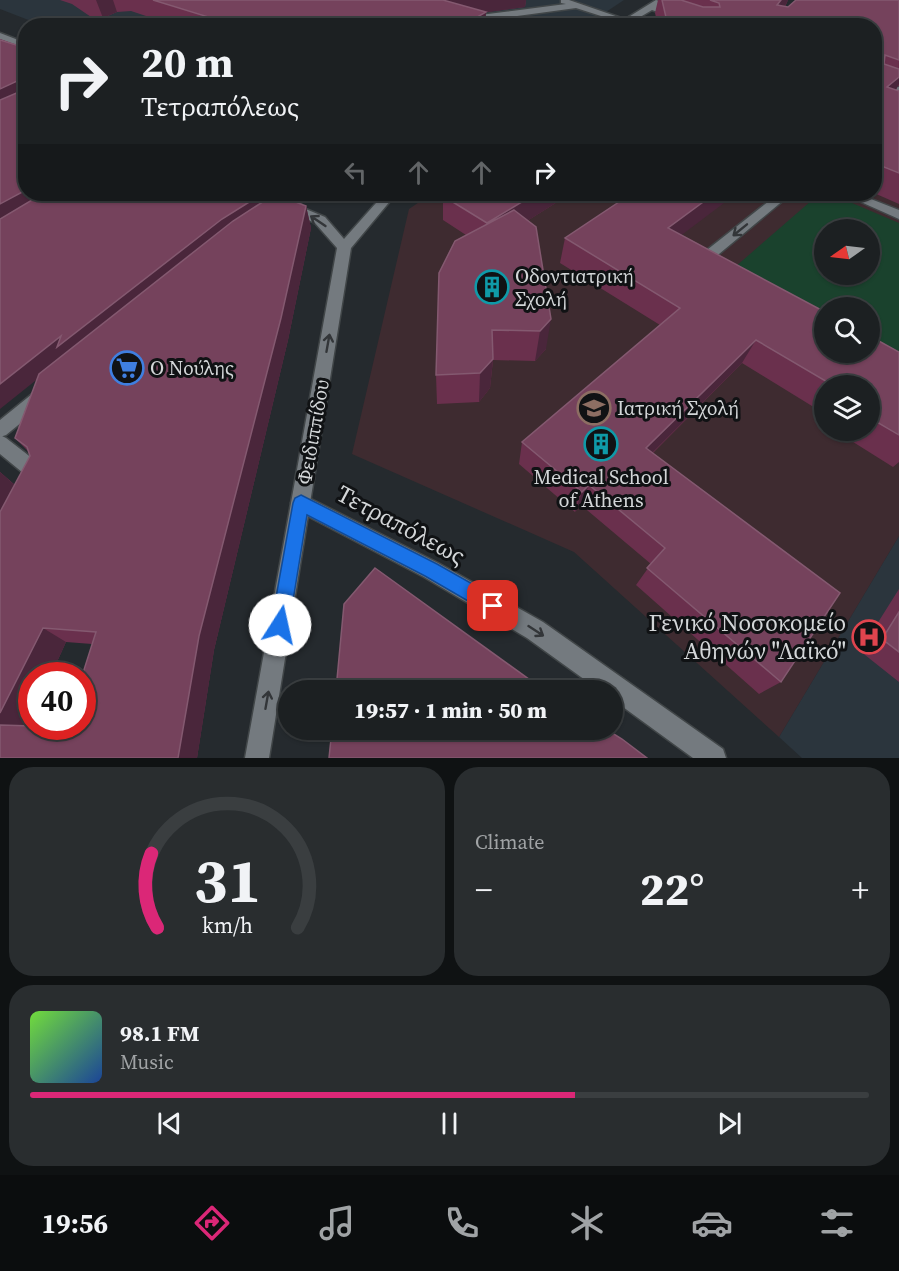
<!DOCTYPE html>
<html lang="en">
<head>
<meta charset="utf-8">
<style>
	body { margin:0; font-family:"Source Serif 4",serif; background:#292d2f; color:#f1f3f6; height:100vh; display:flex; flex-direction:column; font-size:22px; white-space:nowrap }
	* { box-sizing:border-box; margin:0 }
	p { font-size:20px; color:#a0a3a5 }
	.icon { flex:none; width:33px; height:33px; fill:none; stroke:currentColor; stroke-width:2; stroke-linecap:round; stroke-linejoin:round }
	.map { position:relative; height:758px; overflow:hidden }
	.panel { display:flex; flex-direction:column; gap:9px; padding:9px; background:#0f1213; flex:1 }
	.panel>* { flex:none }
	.hud { position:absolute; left:18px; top:18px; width:864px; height:183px; border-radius:24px; box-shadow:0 2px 4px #0004,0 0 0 2px #3a3e40; background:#1c2022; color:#f1f3f6; overflow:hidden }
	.needle { width:39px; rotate:256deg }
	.tools { position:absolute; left:814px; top:219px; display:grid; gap:12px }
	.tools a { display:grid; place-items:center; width:66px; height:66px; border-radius:50%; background:#1c2022; box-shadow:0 2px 4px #0004,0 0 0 2px #3a3e40; font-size:30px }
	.speed { position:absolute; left:18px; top:662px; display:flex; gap:12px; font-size:30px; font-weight:700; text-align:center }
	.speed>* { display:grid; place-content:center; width:78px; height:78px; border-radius:50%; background:#1c2022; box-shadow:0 2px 4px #0004,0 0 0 2px #3a3e40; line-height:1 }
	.speed .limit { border:9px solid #d22; background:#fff; color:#111 }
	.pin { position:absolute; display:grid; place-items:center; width:51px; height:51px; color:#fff; margin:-26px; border-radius:12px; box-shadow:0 3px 9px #0006 }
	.me { position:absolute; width:66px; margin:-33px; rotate:10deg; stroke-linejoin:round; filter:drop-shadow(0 0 4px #0008) }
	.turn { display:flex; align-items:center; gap:21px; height:126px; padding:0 24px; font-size:27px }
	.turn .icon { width:78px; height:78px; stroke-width:2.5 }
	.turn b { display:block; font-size:42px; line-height:51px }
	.lanes { display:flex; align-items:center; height:57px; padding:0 24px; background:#0003; justify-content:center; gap:30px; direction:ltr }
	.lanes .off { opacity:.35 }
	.big { font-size:45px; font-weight:800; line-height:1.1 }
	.panel .tile { flex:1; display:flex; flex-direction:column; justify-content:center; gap:9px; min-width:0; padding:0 21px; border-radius:24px; background:#292d2f }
	.panel .dial { align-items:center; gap:0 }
	.dial svg { height:156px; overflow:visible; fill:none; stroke:#3a3e40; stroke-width:7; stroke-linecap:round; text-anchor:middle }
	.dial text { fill:#f1f3f6; stroke:none }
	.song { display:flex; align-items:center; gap:18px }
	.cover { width:72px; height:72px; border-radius:9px; background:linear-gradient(135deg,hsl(100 70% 55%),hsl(220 70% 35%)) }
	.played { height:6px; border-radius:3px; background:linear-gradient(90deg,#db2777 65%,#3a3e40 65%) }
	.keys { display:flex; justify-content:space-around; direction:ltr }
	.heat { display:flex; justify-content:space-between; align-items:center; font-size:33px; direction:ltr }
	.panel .tiles { flex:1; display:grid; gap:9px; grid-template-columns:1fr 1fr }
	.tile:last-child { grid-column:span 2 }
	.trip { position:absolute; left:278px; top:680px; width:345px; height:60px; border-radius:30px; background:#1c2022; box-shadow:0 2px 4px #0004,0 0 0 2px #3a3e40; font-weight:800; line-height:60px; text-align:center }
	.tab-bar { display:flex; height:96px; justify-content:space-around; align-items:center; background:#0b0d0e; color:#a0a3a5 }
	.tab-bar .icon { width:42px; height:42px }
	.tab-bar .current { color:#db2777 }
	.tab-bar b { font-size:27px; color:#f1f3f6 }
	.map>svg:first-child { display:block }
	.built { fill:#2b353d }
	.education { fill:#3e2b30; fill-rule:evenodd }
	.green { fill:#1a422d; fill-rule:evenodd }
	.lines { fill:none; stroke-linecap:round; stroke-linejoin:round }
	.service-casing { stroke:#414648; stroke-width:3 }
	.pedestrian-casing { stroke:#414648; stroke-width:3 }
	.minor-casing { stroke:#414648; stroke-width:3 }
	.tertiary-casing { stroke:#414648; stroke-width:3 }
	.service { fill:#747a7f; fill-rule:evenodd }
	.pedestrian { fill:#747a7f; fill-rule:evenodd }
	.minor { fill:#747a7f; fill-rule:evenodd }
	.tertiary { fill:#747a7f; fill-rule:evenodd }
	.wall { fill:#6a304d; fill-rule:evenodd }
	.shaded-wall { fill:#4a263b }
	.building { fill:#75425c; stroke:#845970; stroke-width:1.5 }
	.oneway { stroke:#333639 }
	.route { fill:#1a73e8; stroke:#114b97; stroke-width:1.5 }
	.labels { text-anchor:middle; stroke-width:6; stroke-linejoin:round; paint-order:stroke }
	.poi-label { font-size:20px; fill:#d3d6d8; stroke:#101214; text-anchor:start }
	.street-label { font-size:20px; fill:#d3d6d8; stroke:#101214 }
	.near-street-label { font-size:24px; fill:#d3d6d8; stroke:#101214 }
	.near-poi-label { font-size:24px; fill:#d3d6d8; stroke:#101214; text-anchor:end }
</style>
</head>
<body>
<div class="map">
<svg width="899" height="758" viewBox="0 0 899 758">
	<rect width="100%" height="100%" fill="#252a2e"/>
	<!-- built -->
	<path class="built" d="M0,0H624L585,26H44L0,9Z
		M899,536V758H802L779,737Z"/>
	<!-- education -->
	<path class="education" d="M875,91L899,100V536L779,737L574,552L352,454L409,209L431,194H874ZM825,230H870V274H825ZM825,308H870V352H825ZM825,386H870V430H825Z"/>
	<!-- green -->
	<path class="green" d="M819,194H831L899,223V354L870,339V308H825V315L735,267ZM825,230H870V274H825Z"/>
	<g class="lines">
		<!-- service casing -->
		<g class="service-casing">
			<path id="service" d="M561,0H569L630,21L626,24L576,8L472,22L468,19L472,16L566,4L561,3Z
				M778,194H791L713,259L717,264L715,267C708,269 700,267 696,260L698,257Z
				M843,194H858L899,210V219Z"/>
		</g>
		<!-- pedestrian casing -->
		<g class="pedestrian-casing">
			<path id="pedestrian" d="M0,435L6,438L46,469L48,475L43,486L36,488L29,486L27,480L28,477L0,454Z"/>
		</g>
		<!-- minor casing -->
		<g class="minor-casing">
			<path id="minor" d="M0,33L26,43V49L0,39Z
				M301,494L438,563L543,622L723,749L726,758H693L612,699V690H599L527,638L424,577L294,509L291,503L294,497Z"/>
		</g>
		<!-- tertiary casing -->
		<g class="tertiary-casing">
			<path id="tertiary" d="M656,0L663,2L658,6L712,26H698L652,10L625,26H614Z
				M874,79L899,87V93L874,85Z
				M299,194H314L312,197L296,205L325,217L344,239L384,194H396L351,248L269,758H245L337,248L315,223L286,210L274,215L268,211Z
				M43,388L49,390L51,395L49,400L6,435L0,437V420L37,390Z"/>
		</g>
		<!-- service -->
		<use href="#service" class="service"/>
		<!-- pedestrian -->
		<use href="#pedestrian" class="pedestrian"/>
		<!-- minor -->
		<use href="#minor" class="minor"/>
		<!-- tertiary -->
		<use href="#tertiary" class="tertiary"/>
	</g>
	<!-- wall -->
	<path class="wall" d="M60,0H526L525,7L486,12L485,26H176L131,11L117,12L103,18L94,19L72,4Z
		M658,0H788L785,7H788L899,0V86H898L895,90L899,91V204L874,193V26H658L655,13Z
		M0,39L26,48V194H284L281,196L306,206L311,228L288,340L214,650L197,758H0V472L15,485L30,456L28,451L15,438L37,379ZM66,642L92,644L66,727L27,726L32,675H51Z
		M447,194H570L527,221L546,349L535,361L493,360L490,388L479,402L437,404L436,375L466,235L443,220V196Z
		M682,235L899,352V462L893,467L834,430H870V386H825V414L742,363L653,453L781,682L759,694L636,585L651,564L581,505L575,512L519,464L522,442L660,325L560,263L565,238Z
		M825,415V425L820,422Z
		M899,589V682L860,651Z"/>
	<!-- shaded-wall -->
	<path class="shaded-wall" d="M96,0H113L117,12L103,18Z
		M437,0H526L525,7L438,19Z
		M781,0H788L784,8L777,5Z
		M486,12L485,26H462Z
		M899,77V84L894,94L887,87Z
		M17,81L25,95L0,107V89Z
		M26,190V194H54L0,225V204Z
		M262,194H284L265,210L65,357L0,409V384L61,336L222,219Z
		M535,194H570L486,247L487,223Z
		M714,194H736L659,252L668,228Z
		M306,206L311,228L288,340L214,650L197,758H178L199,636Z
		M551,319L546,349L535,361L540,331Z
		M756,340L742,363L636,469L646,448Z
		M493,359L490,388L479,402L480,373Z
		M0,472L19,489L0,526Z
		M589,485L581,505L575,512L582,492Z
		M43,628L66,642L51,675H32V715L23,733L0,726V713Z"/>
	<!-- building -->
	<path class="building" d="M153,0H443L486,12L462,26H198L215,19Z
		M662,0H681L703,7H720L719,3L710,0H781L777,5L788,7L796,0H899V60L885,55L884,64L899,69V77L887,87L899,91V173L874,163V26H668Z
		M0,40L26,48V190L0,204V100L19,92L20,82L17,81L0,89Z
		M42,194H262L222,219L57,347L61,336L0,384V219Z
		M275,194L306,206L281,318L199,636L178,758H0V725L66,727L67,726H82V676L96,632L43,628L0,713V512L30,456L27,447L15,438L39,374L233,221Z
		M447,194H535L487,223L443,196Z
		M631,194H714L668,228L825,312V352H870V336L899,352V435L870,418V386H834L756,340L646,448L840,593L781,682L647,568L665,548L589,485L582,492L522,442L680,308L565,238Z
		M514,210L536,227L551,319L540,331L492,330L493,359L480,373L436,375L439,273L455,241Z
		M375,568L544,690H336L344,604Z
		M899,612V652L882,639Z
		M332,729H606L622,739L647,758H329Z"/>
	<!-- one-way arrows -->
	<defs><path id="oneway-shaft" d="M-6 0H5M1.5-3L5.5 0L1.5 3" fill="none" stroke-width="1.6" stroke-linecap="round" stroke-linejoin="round" transform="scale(1.5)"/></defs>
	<g class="oneway">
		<use href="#oneway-shaft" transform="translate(318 221) rotate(-146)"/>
		<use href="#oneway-shaft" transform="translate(740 230) rotate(141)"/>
		<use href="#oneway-shaft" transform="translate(328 343) rotate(-80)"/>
		<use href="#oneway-shaft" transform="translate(536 631) rotate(33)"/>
		<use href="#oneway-shaft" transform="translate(267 700) rotate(-80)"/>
	</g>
	<!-- route -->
	<path class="route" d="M301,495L437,564L499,599L502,606L499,612L493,615L487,612L425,576L307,515L289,625L286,631L280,634L273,631L271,625L293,503L295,498Z"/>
	<!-- icons -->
	<defs>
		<g id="building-ring" transform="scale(1.725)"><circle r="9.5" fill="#101214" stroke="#0f9aa8" stroke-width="1.5"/><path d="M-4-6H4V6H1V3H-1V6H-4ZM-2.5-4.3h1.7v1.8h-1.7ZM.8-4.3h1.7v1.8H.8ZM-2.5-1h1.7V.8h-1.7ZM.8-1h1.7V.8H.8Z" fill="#0f9aa8"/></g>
		<g id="supermarket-ring" transform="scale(1.725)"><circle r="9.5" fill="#101214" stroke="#3f7fe0" stroke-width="1.5"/><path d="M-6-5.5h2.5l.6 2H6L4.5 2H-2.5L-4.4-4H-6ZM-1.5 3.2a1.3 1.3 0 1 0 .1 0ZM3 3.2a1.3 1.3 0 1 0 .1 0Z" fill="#3f7fe0"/></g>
		<g id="university-ring" transform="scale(1.725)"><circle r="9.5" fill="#101214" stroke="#8d6e63" stroke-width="1.5"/><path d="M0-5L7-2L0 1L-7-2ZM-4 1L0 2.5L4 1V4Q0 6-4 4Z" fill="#8d6e63"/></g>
		<g id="hospital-ring" transform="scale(1.725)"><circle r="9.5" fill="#101214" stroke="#e0444e" stroke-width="1.5"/><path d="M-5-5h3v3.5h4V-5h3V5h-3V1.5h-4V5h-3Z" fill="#e0444e"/></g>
	</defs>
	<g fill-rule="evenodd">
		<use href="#building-ring" x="492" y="287"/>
		<use href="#supermarket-ring" x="127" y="368"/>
		<use href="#university-ring" x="594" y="408"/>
		<use href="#building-ring" x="601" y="444"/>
		<use href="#hospital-ring" x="869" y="637"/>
	</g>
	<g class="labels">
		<!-- poi labels -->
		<g class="poi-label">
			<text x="515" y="283">Οδοντιατρική<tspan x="515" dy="23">Σχολή</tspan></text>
			<text x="150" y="375">Ο Νούλης</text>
			<text x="617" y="415">Ιατρική Σχολή</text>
			<text x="601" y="484" text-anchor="middle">Medical School<tspan x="601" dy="23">of Athens</tspan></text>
		</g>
		<!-- street labels -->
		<g class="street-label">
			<text transform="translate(313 432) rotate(-80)" y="7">Φειδιππίδου</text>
		</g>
		<!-- near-street labels -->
		<g class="near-street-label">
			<text transform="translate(401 525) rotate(28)" y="8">Τετραπόλεως</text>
		</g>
		<!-- near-poi labels -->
		<g class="near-poi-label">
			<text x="846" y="631">Γενικό Νοσοκομείο<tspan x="846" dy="28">Αθηνών "Λαϊκό"</tspan></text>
		</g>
	</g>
</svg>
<div class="tools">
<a><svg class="needle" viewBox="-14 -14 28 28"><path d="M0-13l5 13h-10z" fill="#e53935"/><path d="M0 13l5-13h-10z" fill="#a0a3a5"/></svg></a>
<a><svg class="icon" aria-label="search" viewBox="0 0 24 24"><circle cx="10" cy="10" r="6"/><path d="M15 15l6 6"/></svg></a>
<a><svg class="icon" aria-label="layers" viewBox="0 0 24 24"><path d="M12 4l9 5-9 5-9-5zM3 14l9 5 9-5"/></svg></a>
</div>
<div class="speed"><div class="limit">40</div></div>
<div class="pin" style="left:493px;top:606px;background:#d93025"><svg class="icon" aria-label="arrive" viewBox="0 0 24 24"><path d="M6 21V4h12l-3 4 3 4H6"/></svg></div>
<svg class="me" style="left:280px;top:625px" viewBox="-20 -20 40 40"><circle r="19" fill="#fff"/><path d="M0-13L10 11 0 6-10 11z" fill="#1a73e8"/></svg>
<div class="trip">19:57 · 1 min · 50 m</div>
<div class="hud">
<div class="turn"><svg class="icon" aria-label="right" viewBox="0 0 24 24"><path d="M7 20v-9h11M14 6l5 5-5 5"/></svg><div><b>20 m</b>Τετραπόλεως</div></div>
<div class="lanes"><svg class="icon off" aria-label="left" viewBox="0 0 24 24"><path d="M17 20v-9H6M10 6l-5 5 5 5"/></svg><svg class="icon off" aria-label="ahead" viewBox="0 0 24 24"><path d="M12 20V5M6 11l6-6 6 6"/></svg><svg class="icon off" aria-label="ahead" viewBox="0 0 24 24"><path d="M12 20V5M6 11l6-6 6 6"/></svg><svg class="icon" aria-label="right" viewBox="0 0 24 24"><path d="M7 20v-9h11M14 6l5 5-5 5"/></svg></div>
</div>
</div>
<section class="panel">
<div class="tiles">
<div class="tile dial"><svg viewBox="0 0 100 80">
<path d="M14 69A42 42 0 1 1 86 69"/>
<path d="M14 69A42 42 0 0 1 11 31" stroke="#db2777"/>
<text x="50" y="56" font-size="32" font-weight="700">31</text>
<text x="50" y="72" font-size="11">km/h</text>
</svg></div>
<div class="tile"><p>Climate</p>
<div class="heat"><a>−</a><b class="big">22°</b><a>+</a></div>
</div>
<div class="tile">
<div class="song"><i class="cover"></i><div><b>98.1 FM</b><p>Music</p></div></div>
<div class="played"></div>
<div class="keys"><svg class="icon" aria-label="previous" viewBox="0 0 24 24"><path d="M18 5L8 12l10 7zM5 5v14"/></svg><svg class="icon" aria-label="pause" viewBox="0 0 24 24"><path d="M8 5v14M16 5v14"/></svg><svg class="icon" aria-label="next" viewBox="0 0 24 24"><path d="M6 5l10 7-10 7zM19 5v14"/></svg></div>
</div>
</div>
</section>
<nav class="tab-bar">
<b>19:56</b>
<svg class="icon current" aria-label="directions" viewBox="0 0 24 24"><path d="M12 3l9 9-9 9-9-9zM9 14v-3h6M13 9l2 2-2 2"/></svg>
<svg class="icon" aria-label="music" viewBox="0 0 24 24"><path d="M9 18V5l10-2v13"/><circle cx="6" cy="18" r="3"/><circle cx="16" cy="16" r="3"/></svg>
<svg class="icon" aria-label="phone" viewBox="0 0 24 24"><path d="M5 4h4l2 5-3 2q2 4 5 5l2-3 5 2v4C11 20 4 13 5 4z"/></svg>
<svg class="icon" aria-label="climate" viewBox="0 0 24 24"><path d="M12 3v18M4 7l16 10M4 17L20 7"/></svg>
<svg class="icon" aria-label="car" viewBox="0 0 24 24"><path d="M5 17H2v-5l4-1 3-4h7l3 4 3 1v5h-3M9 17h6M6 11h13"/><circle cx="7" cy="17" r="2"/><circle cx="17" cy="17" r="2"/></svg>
<svg class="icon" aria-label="filters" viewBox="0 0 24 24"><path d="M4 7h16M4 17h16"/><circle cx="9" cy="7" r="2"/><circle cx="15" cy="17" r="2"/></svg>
</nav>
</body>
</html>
